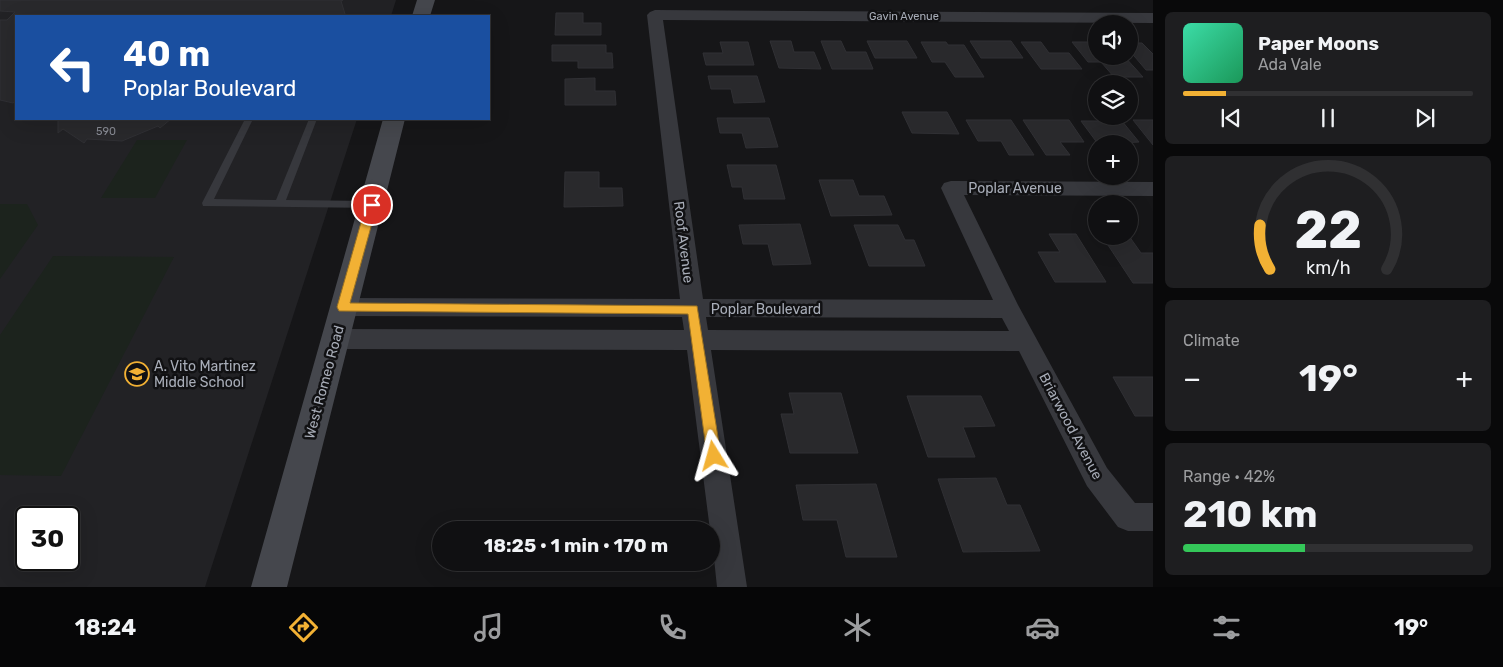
<!DOCTYPE html>
<html lang="en">
<head>
<meta charset="utf-8">
<style>
	body { margin:0; font-family:Rubik,sans-serif; background:#1e1e20; color:#f1f3f6; height:100vh; display:flex; flex-direction:column; font-size:19px; white-space:nowrap }
	* { box-sizing:border-box; margin:0 }
	p { font-size:16px; color:#9c9d9f }
	.icon { flex:none; width:28px; height:28px; fill:none; stroke:currentColor; stroke-width:2; stroke-linecap:round; stroke-linejoin:round }
	.map { position:relative; flex:1; overflow:hidden }
	.details { display:flex; flex-direction:column; gap:12px; padding:12px; background:#09090a; width:350px }
	.details>* { flex:none }
	.banner { position:absolute; left:15px; top:15px; width:475px; height:105px; border-radius:0px; box-shadow:0 5px 20px #0002,0 0 0 1px #303032; background:#1a4fa0; color:#fff; overflow:hidden }
	.fabs { position:absolute; left:1088px; top:15px; display:grid; gap:10px }
	.fabs a { display:grid; place-items:center; width:50px; height:50px; border-radius:50%; background:#101012; box-shadow:0 5px 20px #0002,0 0 0 1px #303032; font-size:25px }
	.speed { position:absolute; left:15px; top:506px; display:flex; gap:10px; font-size:25px; font-weight:700; text-align:center }
	.speed>* { display:grid; place-content:center; width:65px; height:65px; border-radius:50%; background:#101012; box-shadow:0 5px 20px #0002,0 0 0 1px #303032; line-height:1 }
	.speed .limit { border:2px solid #111; border-radius:8px; background:#fff; color:#111 }
	.pin { position:absolute; display:grid; place-items:center; width:42px; height:42px; color:#fff; margin:-21px; border:2px solid #fff; border-radius:50%; box-shadow:0 1px 5px #0007 }
	.me { position:absolute; width:55px; margin:-28px; rotate:352deg; stroke-linejoin:round; filter:drop-shadow(0 0 4px #0008) }
	.turn { display:flex; align-items:center; gap:18px; height:105px; padding:0 25px; font-size:22px }
	.turn .icon { width:65px; height:65px; stroke-width:2.5 }
	.turn b { display:block; font-size:35px; line-height:42px }
	.big { font-size:38px; font-weight:700; line-height:1.1 }
	.details .tile { flex:1; display:flex; flex-direction:column; justify-content:center; gap:8px; min-width:0; padding:0 18px; border-radius:8px; background:#1e1e20 }
	.details .dial { align-items:center; gap:0 }
	.dial svg { height:130px; overflow:visible; fill:none; stroke:#303032; stroke-width:7; stroke-linecap:round; text-anchor:middle }
	.dial text { fill:#f1f3f6; stroke:none }
	.song { display:flex; align-items:center; gap:15px }
	.cover { width:60px; height:60px; border-radius:8px; background:linear-gradient(135deg,hsl(160 70% 55%),hsl(150 70% 35%)) }
	.played { height:5px; border-radius:2px; background:linear-gradient(90deg,#f2b134 15%,#303032 15%) }
	.keys { display:flex; justify-content:space-around; direction:ltr }
	.heat { display:flex; justify-content:space-between; align-items:center; font-size:28px; direction:ltr }
	.charge { height:8px; border-radius:4px; background:linear-gradient(90deg,#34c759 42%,#303032 0) }
	.trip { position:absolute; left:432px; top:521px; width:288px; height:50px; border-radius:25px; background:#101012; box-shadow:0 5px 20px #0002,0 0 0 1px #303032; font-weight:700; line-height:50px; text-align:center }
	.tab-bar { display:flex; height:80px; justify-content:space-around; align-items:center; background:#060607; color:#9c9d9f }
	.tab-bar .icon { width:35px; height:35px }
	.tab-bar .current { color:#f2b134 }
	.tab-bar b { font-size:22px; color:#f1f3f6 }
	main { display:flex; flex:1; min-height:0 }
	.map>svg:first-child { display:block }
	.built { fill:#222225; fill-rule:evenodd }
	.green { fill:#1c231d }
	.building { fill:#29292c; stroke:#303034 }
	.lines { fill:none; stroke-linecap:round; stroke-linejoin:round }
	.service { fill:#37383d; fill-rule:evenodd }
	.minor { fill:#37383d; fill-rule:evenodd }
	.secondary { fill:#45474d; fill-rule:evenodd }
	.route { fill:#f2b134; stroke:#9d7322 }
	.labels { text-anchor:middle; stroke-width:5; stroke-linejoin:round; paint-order:stroke }
	.far-street-label { font-size:11px; fill:#a8adb8; stroke:#111113 }
	.number-label { font-size:11px; fill:#888b94 }
	.street-label { font-size:14px; fill:#a8adb8; stroke:#111113 }
	.poi-label { font-size:14px; fill:#a8adb8; stroke:#111113; text-anchor:start }
</style>
</head>
<body>
<main>
<div class="map">
<svg width="1153" height="587" viewBox="0 0 1153 587">
	<rect width="100%" height="100%" fill="#161618"/>
	<!-- built -->
	<path class="built" d="M0,0H396L391,16H16V119H357L205,587H0ZM26,518H69V560H26Z"/>
	<!-- green -->
	<path class="green" d="M137,140H187L155,198H101Z
		M0,204H27L38,225L0,279Z
		M53,256L174,257L61,476L0,475V335Z"/>
	<!-- building -->
	<path class="building" d="M0,0H343L341,1L345,14L343,16H16V101L13,103L0,100V20H7L15,12L0,11Z
		M556,13H583V23H601V35H555Z
		M770,41H791L794,52H814L821,69L779,68Z
		M821,41H841L846,52H866L873,69H832Z
		M867,41H907L917,58H875Z
		M970,41H1011L1023,58H981Z
		M720,42H748L754,65H706L703,53H723Z
		M921,42H946L948,45H964L984,77H955L945,62H932Z
		M1021,42H1041L1049,53H1069L1082,69H1041Z
		M1072,42H1096V56H1124L1143,77H1114L1101,62H1088Z
		M1129,43H1142L1153,54V70H1146L1129,50Z
		M552,45H606V53H612L613,68H578V61H552Z
		M708,76H757L765,102L734,103L731,89H711Z
		M595,78V91H615L616,105H565V79Z
		M902,112H947L959,134L912,133Z
		M717,118H769L778,147L746,148L742,133H720Z
		M58,119H171L160,128L158,126L122,141L87,139L84,143L63,129L58,133Z
		M966,120H1011L1034,155H1009L1001,141H978Z
		M1023,120H1069L1084,142H1060L1070,155H1046Z
		M1133,120H1153V145Z
		M1081,121H1122L1139,142L1098,144Z
		M727,165H776L785,199H744L742,187H732Z
		M565,172H599V188H622L623,206L564,207Z
		M819,180H853L859,196H884L892,215L831,216Z
		M800,224L811,264L773,265L768,244H743L739,225Z
		M854,225H898L905,240H914L925,266H869Z
		M1049,234H1076L1106,282H1055L1038,252H1060Z
		M1102,236H1129L1141,253H1153V283H1133Z
		M1113,377H1153V416H1135Z
		M789,393H841L858,453H790L781,414H794Z
		M907,396H981L995,426L963,427L975,457H928Z
		M996,478L1007,505H1020L1040,551L963,552L938,479Z
		M876,484L897,557H846L837,520H803L796,485Z"/>
	<g class="lines">
		<!-- service -->
		<path class="service" d="M245,119H253L214,199L276,200L309,119H317L286,200L371,201L375,202L376,205L375,208L203,206L202,203Z"/>
		<!-- minor -->
		<path class="minor" d="M655,10L1153,13V23L663,20L703,299L993,300L941,188L944,183L951,181L1153,182V196L964,195L1018,305L1107,468L1135,503H1153V531H1128L1118,527L1087,486L1019,351L711,350L747,587H717L711,530H710L687,350L335,349L327,346L323,339L327,332L335,329L684,330L682,317L343,316L335,314L332,307L335,300L343,298L680,299L647,15L650,12ZM706,317L1002,318L1009,331L708,330Z"/>
		<!-- secondary -->
		<path class="secondary" d="M417,0H435L430,16H412Z
			M383,119H405L287,587H251Z"/>
	</g>
	<!-- route -->
	<path class="route" d="M372,201L377,205L350,303L697,306L721,456L719,461L714,463L709,461L707,456L688,314L339,311L337,307L366,205Z"/>
	<!-- icons -->
	<defs>
		<g id="school-ring" transform="scale(1.25)"><circle r="9.5" fill="#111113" stroke="#f2b134" stroke-width="1.5"/><path d="M0-5L7-2L0 1L-7-2ZM-4 1L0 2.5L4 1V4Q0 6-4 4Z" fill="#f2b134"/></g>
	</defs>
	<g fill-rule="evenodd">
		<use href="#school-ring" x="137" y="374"/>
	</g>
	<g class="labels">
		<!-- far-street labels -->
		<g class="far-street-label">
			<text x="904" y="20">Gavin Avenue</text>
		</g>
		<!-- number labels -->
		<g class="number-label">
			<text x="106" y="135">590</text>
		</g>
		<!-- street labels -->
		<g class="street-label">
			<text x="1015" y="193">Poplar Avenue</text>
			<text transform="translate(684 242) rotate(83)" y="5">Roof Avenue</text>
			<text x="766" y="314">Poplar Boulevard</text>
			<text transform="translate(324 382) rotate(-75)" y="5">West Romeo Road</text>
			<text transform="translate(1071 426) rotate(62)" y="5">Briarwood Avenue</text>
		</g>
		<!-- poi labels -->
		<g class="poi-label">
			<text x="154" y="371">A. Vito Martinez<tspan x="154" dy="16">Middle School</tspan></text>
		</g>
	</g>
</svg>
<div class="fabs">
<a><svg class="icon" aria-label="sound" viewBox="0 0 24 24"><path d="M4 9h4l5-4v14l-5-4H4zM17 9q2 3 0 6"/></svg></a>
<a><svg class="icon" aria-label="layers" viewBox="0 0 24 24"><path d="M12 4l9 5-9 5-9-5zM3 14l9 5 9-5"/></svg></a>
<a>+</a>
<a>−</a>
</div>
<div class="speed"><div class="limit">30</div></div>
<div class="pin" style="left:372px;top:205px;background:#d93025"><svg class="icon" aria-label="arrive" viewBox="0 0 24 24"><path d="M6 21V4h12l-3 4 3 4H6"/></svg></div>
<svg class="me" style="left:714px;top:456px" viewBox="-20 -20 40 40"><path d="M0-17L14 15 0 8-14 15z" fill="#f2b134" stroke="#fff" stroke-width="4"/></svg>
<div class="trip">18:25 · 1 min · 170 m</div>
<div class="banner">
<div class="turn"><svg class="icon" aria-label="left" viewBox="0 0 24 24"><path d="M17 20v-9H6M10 6l-5 5 5 5"/></svg><div><b>40 m</b>Poplar Boulevard</div></div>
</div>
</div>
<section class="details">
<div class="tile">
<div class="song"><i class="cover"></i><div><b>Paper Moons</b><p>Ada Vale</p></div></div>
<div class="played"></div>
<div class="keys"><svg class="icon" aria-label="previous" viewBox="0 0 24 24"><path d="M18 5L8 12l10 7zM5 5v14"/></svg><svg class="icon" aria-label="pause" viewBox="0 0 24 24"><path d="M8 5v14M16 5v14"/></svg><svg class="icon" aria-label="next" viewBox="0 0 24 24"><path d="M6 5l10 7-10 7zM19 5v14"/></svg></div>
</div>
<div class="tile dial"><svg viewBox="0 0 100 80">
<path d="M14 69A42 42 0 1 1 86 69"/>
<path d="M14 69A42 42 0 0 1 8 42" stroke="#f2b134"/>
<text x="50" y="56" font-size="32" font-weight="700">22</text>
<text x="50" y="72" font-size="11">km/h</text>
</svg></div>
<div class="tile"><p>Climate</p>
<div class="heat"><a>−</a><b class="big">19°</b><a>+</a></div>
</div>
<div class="tile"><p>Range · 42%</p><b class="big">210 km</b><div class="charge"></div></div>
</section>
</main>
<nav class="tab-bar">
<b>18:24</b>
<svg class="icon current" aria-label="directions" viewBox="0 0 24 24"><path d="M12 3l9 9-9 9-9-9zM9 14v-3h6M13 9l2 2-2 2"/></svg>
<svg class="icon" aria-label="music" viewBox="0 0 24 24"><path d="M9 18V5l10-2v13"/><circle cx="6" cy="18" r="3"/><circle cx="16" cy="16" r="3"/></svg>
<svg class="icon" aria-label="phone" viewBox="0 0 24 24"><path d="M5 4h4l2 5-3 2q2 4 5 5l2-3 5 2v4C11 20 4 13 5 4z"/></svg>
<svg class="icon" aria-label="climate" viewBox="0 0 24 24"><path d="M12 3v18M4 7l16 10M4 17L20 7"/></svg>
<svg class="icon" aria-label="car" viewBox="0 0 24 24"><path d="M5 17H2v-5l4-1 3-4h7l3 4 3 1v5h-3M9 17h6M6 11h13"/><circle cx="7" cy="17" r="2"/><circle cx="17" cy="17" r="2"/></svg>
<svg class="icon" aria-label="filters" viewBox="0 0 24 24"><path d="M4 7h16M4 17h16"/><circle cx="9" cy="7" r="2"/><circle cx="15" cy="17" r="2"/></svg>
<b>19°</b>
</nav>
</body>
</html>
